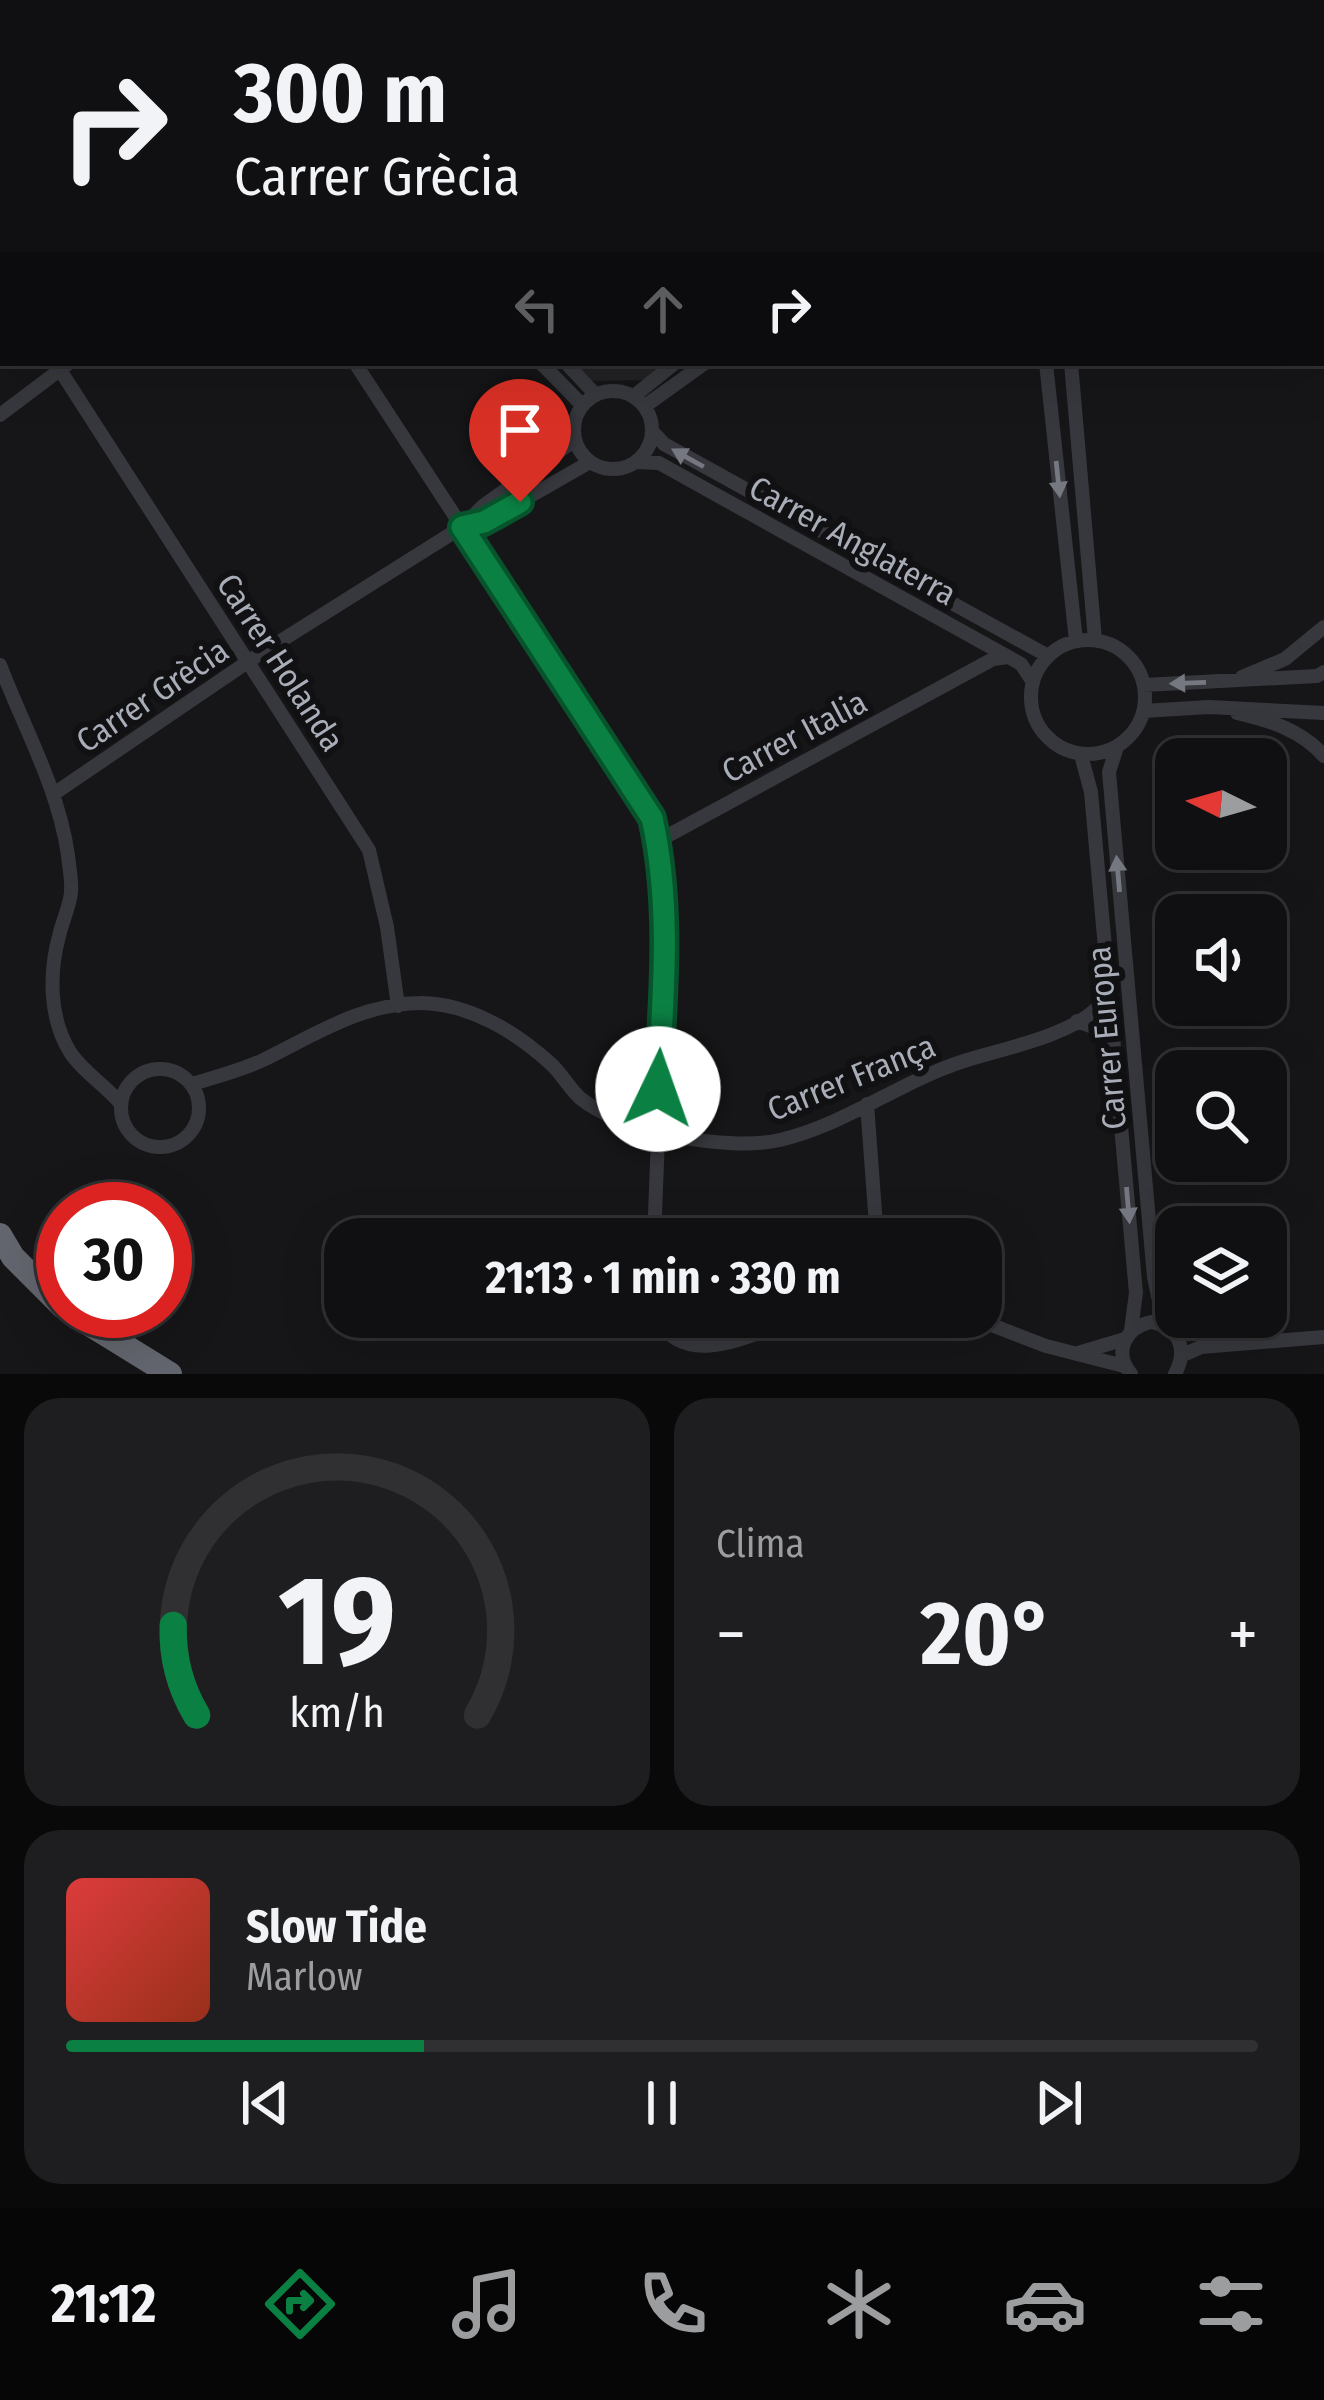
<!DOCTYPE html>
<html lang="es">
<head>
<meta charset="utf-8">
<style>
	body { margin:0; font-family:"Fira Sans Condensed",sans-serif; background:#1e1e20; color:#f1f3f6; height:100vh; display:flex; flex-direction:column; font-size:45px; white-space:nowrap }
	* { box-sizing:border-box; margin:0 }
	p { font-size:39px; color:#9c9d9f }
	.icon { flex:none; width:66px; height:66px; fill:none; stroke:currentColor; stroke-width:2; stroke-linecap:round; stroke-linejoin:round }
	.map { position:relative; height:1374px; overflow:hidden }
	.details { display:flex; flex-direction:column; gap:24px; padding:24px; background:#09090a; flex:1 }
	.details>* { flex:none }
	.guide { position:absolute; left:0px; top:0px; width:1326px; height:366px; box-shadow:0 12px 48px #0002,0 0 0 3px #303032; background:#101012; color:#f1f3f6; overflow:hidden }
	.needle { width:78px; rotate:275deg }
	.fabs { position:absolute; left:1155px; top:738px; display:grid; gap:24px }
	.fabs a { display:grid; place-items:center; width:132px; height:132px; border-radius:24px; background:#101012; box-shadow:0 12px 48px #0002,0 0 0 3px #303032; font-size:60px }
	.speed { position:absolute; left:36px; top:1182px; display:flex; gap:24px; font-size:60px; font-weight:700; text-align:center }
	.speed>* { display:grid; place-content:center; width:156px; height:156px; border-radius:50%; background:#101012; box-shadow:0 12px 48px #0002,0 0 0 3px #303032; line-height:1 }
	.speed .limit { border:18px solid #d22; background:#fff; color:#111 }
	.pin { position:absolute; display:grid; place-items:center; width:102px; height:102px; color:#fff; margin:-123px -51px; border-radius:50% 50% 50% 0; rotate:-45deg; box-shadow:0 0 12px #0007 }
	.pin .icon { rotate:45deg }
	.me { position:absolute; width:132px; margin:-66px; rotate:3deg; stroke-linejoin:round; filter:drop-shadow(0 0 9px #0008) }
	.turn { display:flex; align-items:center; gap:42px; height:252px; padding:0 36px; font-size:54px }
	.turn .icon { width:156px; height:156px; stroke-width:2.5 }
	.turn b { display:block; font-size:84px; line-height:102px }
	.lanes { display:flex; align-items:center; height:114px; padding:0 36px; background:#0003; justify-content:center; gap:60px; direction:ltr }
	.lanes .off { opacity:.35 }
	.big { font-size:90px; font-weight:700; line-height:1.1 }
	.details .card { flex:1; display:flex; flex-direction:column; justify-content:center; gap:18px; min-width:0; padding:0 42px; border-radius:36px; background:#1e1e20 }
	.details .dial { align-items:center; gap:0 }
	.dial svg { height:312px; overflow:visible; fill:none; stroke:#303032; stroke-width:7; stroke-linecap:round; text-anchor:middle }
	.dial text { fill:#f1f3f6; stroke:none }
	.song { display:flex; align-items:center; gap:36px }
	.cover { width:144px; height:144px; border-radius:18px; background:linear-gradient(135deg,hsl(0 70% 55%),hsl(10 70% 35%)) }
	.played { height:12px; border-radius:6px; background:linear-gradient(90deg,#0b8043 30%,#303032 30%) }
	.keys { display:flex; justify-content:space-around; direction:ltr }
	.heat { display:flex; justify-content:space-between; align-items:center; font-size:66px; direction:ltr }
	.details .tiles { flex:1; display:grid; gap:24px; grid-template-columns:1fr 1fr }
	.card:last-child { grid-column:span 2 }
	.trip { position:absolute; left:324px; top:1218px; width:678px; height:120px; border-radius:36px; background:#101012; box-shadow:0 12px 48px #0002,0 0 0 3px #303032; font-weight:700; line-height:120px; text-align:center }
	.menu { display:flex; height:192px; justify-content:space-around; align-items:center; background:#060607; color:#9c9d9f }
	.menu .icon { width:84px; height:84px }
	.menu .current { color:#0b8043 }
	.menu b { font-size:54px; color:#f1f3f6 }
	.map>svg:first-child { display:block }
	.built { fill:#222225 }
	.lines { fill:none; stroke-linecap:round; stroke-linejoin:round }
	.street { stroke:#37383d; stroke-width:14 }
	.highway { stroke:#63666e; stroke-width:24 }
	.oneway { fill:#757881 }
	.route-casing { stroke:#07532c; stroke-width:30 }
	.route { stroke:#0b8043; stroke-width:21 }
	.labels { text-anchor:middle; stroke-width:12; stroke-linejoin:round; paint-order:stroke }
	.street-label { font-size:33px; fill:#a8adb8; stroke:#111113 }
</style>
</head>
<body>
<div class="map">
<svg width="1324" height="1374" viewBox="0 0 1324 1374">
	<rect width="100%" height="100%" fill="#161618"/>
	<!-- built -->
	<path class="built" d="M104,0H1316L1317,3H105Z
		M570,363H672L648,380L586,381Z"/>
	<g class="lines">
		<!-- street -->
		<path class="street" d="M306,0L307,3
			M683,0L684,3
			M1307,0V3
			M182,3L188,0
			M594,3L602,0
			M1020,3L1029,0
			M0,95L3,93
			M1323,350L1324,360
			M355,363L652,818L660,849L665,959L654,1239
			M541,363L582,405
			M566,363L595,394
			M1046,363L1076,641
			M1071,363L1095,640
			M60,370L369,850L387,927L398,1006
			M574 430a39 39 0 1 1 78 0a39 39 0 1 1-78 0Z
			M634,396L675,363
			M645,406L705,363
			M0,415L69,363
			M653,432L664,444L1048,656
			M636,462L659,463L1021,664L1033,682
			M462,527L485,522L590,462
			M1031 697a57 57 0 1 1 114 0a57 57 0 1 1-114 0Z
			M0,665C24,728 58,787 68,855C69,866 72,880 71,892C70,906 62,922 59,936C49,973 49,1018 70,1052C81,1070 105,1085 121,1104
			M1242,677L1285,659L1324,627
			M1144,685L1317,676L1324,672
			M1144,711L1209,707L1324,713
			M1237,713C1271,721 1301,730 1324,756
			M1117,747L1109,772L1154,1277L1164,1324
			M1081,755L1091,792L1136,1293L1131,1330
			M55,793L249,661L462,527L483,506L575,440
			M658,841L993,659L1008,657
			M1077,1021L1098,1029L1114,1049
			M121 1108a39 39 0 1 1 78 0a39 39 0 1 1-78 0Z
			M192,1084C215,1077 239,1071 261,1061C313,1036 361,1003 422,1003C470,1004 516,1032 551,1064C562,1074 569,1088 580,1098C621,1132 729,1152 780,1140C845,1125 901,1081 964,1061C1002,1049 1070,1036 1098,1007C1104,1001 1105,991 1108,983
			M867,1104L877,1239
			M656,1317C687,1374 755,1331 804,1317
			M971,1317L1046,1346L1124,1366
			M1078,1353L1125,1339
			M1183,1355L1201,1347L1324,1337
			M1131,1374C1113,1352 1125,1328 1151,1322C1180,1328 1188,1349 1175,1374"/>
		<!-- highway -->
		<path class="highway" d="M0,1235L13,1257L63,1307
			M68,1311L170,1374"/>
	</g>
	<!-- one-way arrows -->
	<defs><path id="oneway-solid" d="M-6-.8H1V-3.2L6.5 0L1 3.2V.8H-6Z" transform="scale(3)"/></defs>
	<g class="oneway">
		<use href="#oneway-solid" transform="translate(688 458) rotate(-151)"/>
		<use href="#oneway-solid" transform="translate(1058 479) rotate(84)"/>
		<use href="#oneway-solid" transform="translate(1188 683) rotate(178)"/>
		<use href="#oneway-solid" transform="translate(1118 874) rotate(-95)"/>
		<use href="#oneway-solid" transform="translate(1128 1205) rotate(85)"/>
	</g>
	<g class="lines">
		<!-- route casing -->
		<g class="route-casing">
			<path id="route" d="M520,502L484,522L462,527L652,818C672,906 663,999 658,1089"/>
		</g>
		<!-- route -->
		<use href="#route" class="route"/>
	</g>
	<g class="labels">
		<!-- street labels -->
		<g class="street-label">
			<text transform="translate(853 540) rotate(29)" y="12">Carrer Anglaterra</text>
			<text transform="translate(281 662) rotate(57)" y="12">Carrer Holanda</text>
			<text transform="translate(152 695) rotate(-34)" y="12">Carrer Grècia</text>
			<text transform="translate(794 736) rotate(-28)" y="12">Carrer Italia</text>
			<text transform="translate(1106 1038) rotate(-95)" y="12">Carrer Europa</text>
			<text transform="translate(851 1077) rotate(-22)" y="12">Carrer França</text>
		</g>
	</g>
</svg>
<div class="fabs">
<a><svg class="needle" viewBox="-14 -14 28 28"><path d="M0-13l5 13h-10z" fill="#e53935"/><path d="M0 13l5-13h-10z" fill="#9c9d9f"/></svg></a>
<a><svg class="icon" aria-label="sound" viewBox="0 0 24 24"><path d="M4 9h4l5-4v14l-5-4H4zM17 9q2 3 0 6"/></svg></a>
<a><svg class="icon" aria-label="search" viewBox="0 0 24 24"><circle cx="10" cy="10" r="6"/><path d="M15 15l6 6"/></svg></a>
<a><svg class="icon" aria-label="layers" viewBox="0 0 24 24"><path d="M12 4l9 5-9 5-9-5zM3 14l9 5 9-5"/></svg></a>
</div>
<div class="speed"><div class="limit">30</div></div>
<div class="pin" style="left:520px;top:502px;background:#d93025"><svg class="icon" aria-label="arrive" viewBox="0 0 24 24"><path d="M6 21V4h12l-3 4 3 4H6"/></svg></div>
<svg class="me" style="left:658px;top:1089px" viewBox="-20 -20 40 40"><circle r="19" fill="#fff"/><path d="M0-13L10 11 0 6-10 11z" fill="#0b8043"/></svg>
<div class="trip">21:13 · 1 min · 330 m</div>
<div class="guide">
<div class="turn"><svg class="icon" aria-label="right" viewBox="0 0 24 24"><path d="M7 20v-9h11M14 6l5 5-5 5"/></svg><div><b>300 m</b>Carrer Grècia</div></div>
<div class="lanes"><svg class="icon off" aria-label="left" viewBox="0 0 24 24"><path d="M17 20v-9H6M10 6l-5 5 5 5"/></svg><svg class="icon off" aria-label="ahead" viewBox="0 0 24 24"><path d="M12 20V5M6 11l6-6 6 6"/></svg><svg class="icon" aria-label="right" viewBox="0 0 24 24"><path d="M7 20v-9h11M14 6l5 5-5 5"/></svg></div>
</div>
</div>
<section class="details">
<div class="tiles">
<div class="card dial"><svg viewBox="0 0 100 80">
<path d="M14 69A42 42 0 1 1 86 69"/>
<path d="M14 69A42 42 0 0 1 8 46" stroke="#0b8043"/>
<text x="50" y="56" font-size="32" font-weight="700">19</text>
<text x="50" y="72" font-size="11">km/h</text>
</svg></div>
<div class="card"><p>Clima</p>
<div class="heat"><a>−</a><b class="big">20°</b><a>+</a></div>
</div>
<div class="card">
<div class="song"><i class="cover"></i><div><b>Slow Tide</b><p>Marlow</p></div></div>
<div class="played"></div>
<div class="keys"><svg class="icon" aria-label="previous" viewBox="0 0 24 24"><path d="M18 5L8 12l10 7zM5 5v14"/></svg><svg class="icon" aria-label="pause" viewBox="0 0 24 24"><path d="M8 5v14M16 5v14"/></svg><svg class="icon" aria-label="next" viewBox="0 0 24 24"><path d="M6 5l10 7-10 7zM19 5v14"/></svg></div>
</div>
</div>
</section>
<nav class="menu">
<b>21:12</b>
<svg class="icon current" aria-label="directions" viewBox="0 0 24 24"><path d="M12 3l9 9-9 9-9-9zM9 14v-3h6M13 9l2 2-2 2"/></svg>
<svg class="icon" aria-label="music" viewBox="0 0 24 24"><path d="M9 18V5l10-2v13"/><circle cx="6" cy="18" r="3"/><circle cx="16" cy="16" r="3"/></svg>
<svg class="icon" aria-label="phone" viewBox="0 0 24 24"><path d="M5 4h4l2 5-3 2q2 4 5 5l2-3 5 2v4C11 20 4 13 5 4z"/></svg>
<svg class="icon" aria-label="climate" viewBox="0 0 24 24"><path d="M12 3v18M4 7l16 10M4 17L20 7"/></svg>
<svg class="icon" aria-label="car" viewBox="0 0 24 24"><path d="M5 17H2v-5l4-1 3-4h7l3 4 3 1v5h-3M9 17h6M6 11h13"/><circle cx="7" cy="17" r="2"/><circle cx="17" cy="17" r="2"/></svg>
<svg class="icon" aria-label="filters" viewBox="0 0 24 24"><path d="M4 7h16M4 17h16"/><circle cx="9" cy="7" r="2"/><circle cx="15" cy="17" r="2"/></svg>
</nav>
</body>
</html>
